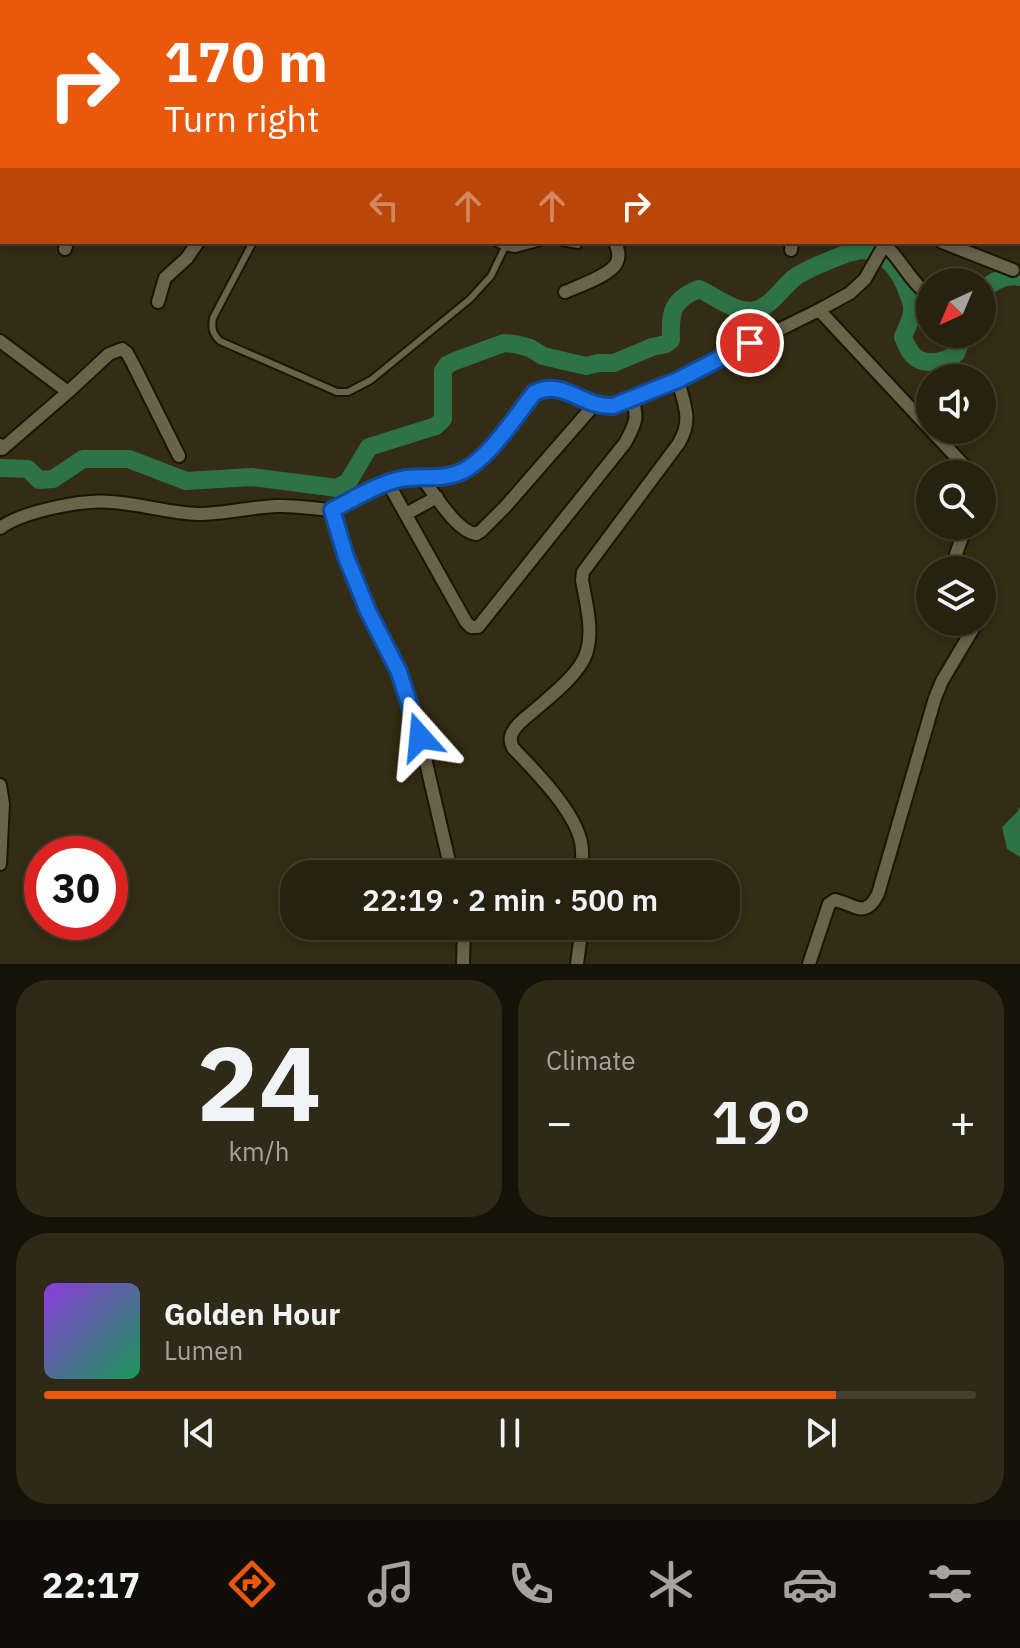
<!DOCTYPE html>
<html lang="en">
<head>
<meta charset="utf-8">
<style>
	body { margin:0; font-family:"IBM Plex Sans",sans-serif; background:#2f2918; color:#f1f3f6; height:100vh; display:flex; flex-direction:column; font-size:30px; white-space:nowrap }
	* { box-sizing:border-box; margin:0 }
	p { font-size:26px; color:#a4a39e }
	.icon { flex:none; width:44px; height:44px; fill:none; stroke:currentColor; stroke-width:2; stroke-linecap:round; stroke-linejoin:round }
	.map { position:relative; height:964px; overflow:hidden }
	.details { display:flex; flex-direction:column; gap:16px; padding:16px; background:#151208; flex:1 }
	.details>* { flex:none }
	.hud { position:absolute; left:0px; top:0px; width:1020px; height:244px; box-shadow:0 4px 12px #0003,0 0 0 2px #433e2f; background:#ea580c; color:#fff; overflow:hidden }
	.needle { width:52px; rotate:224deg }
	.fabs { position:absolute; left:916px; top:268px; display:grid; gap:16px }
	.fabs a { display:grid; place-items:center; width:80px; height:80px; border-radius:50%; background:#27210f; box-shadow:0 4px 12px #0003,0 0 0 2px #433e2f; font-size:40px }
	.speed { position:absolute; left:24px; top:836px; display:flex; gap:16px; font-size:40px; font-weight:700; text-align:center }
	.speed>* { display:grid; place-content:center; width:104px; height:104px; border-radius:50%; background:#27210f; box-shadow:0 4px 12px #0003,0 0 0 2px #433e2f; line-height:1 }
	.speed .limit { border:12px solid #d22; background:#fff; color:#111 }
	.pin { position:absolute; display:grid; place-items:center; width:68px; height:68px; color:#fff; margin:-34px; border:4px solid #fff; border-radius:50%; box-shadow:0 2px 8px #0007 }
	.me { position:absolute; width:88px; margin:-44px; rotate:342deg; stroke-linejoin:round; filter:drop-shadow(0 0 6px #0008) }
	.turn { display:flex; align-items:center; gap:28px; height:168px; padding:0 32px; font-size:36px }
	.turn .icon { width:104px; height:104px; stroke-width:2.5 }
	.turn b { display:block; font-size:56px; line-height:68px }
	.lanes { display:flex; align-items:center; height:76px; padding:0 32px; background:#0003; justify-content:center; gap:40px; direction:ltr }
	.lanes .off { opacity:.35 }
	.big { font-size:60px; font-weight:600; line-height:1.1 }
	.details .tile { flex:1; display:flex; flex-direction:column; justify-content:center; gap:12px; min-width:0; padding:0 28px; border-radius:32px; background:#2f2918 }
	.details .dial { align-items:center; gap:0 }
	.dial b { font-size:104px; line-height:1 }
	.song { display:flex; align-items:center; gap:24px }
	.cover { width:96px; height:96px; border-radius:12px; background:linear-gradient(135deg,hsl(270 70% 55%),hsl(150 70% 35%)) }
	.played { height:8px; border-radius:4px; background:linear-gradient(90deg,#ea580c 85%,#433e2f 85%) }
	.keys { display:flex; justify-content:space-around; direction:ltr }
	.heat { display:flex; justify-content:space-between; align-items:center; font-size:44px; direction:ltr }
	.details .tiles { flex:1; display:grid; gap:16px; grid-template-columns:1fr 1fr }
	.tile:last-child { grid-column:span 2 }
	.trip { position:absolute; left:280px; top:860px; width:460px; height:80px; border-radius:32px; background:#27210f; box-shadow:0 4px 12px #0003,0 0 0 2px #433e2f; font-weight:600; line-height:80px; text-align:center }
	.tabs { display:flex; height:128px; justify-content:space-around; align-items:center; background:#100d06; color:#a4a39e }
	.tabs .icon { width:56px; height:56px }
	.tabs .selected { color:#ea580c }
	.tabs b { font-size:36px; color:#f1f3f6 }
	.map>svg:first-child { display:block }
	.water { fill:#2d7347 }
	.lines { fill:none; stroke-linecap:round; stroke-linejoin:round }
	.river { stroke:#2d7347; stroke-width:18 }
	.lane-casing { stroke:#1b1400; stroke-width:10 }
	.street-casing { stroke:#1b1400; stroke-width:16 }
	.highway-casing { stroke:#1b1400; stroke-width:26 }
	.lane { stroke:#6a6249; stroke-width:6 }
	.street { stroke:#6a6249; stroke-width:12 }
	.highway { stroke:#bc752c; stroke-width:22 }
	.route-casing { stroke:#114b97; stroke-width:20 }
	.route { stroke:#1a73e8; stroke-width:14 }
</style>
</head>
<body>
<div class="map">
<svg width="1020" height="964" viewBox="0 0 1020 964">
	<rect width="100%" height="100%" fill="#342c14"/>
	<!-- water -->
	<path class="water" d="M1020,807V857L1007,849L1002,827L1017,812Z"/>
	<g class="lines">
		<!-- river -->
		<path class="river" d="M982,291C993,281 1005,274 1020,277
			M0,468L28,469L39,480L53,479L83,459H129L186,481L252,477L337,488L348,482L369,447L436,426L443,419V371L447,365L455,361L504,343L515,344L530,348L543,356L586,366L598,363H614L652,347L666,344L671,340C670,313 671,300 699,289C715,296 737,315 756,310C771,306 782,288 794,278C804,270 851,250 863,250C888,252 902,275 909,296C910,300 912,303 912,308C913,317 906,329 903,337C906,344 910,355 918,359C928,365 948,362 956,353C959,349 960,340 962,334"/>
		<!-- lane casing -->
		<g class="lane-casing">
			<path id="lane" d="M253,242L213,318C211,329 213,334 220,341L337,392H348L371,380L470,299L491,276L505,247L495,242
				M561,242L578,245
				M505,247L515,249L541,242"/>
		</g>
		<!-- street casing -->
		<g class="street-casing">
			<path id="street" d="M737,0L738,2
				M807,0V2
				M841,0V2
				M118,2L119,0
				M144,2V0
				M211,2V0
				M960,2L961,0
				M942,242L1013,270
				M884,244C901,259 909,280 927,294
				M65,249L67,242
				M791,250L792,242
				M565,292C578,286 612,275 617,262C620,255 618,249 615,242
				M158,302L165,278L187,258L198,242
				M819,310L930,429
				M0,341L68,392L109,354L122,349L127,353L133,364L179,456
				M931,430L972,474
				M0,445L2,449L68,392
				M422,478C435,494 456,531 476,534L481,531L505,507L594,405
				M388,483L466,622L471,627H478L625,443C635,424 639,419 632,399
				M406,514L437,497
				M0,528C24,511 83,499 112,502C141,504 169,513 198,514C224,514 250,507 277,506C295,505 314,509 332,510
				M960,570L956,554L966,526
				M0,785L3,804L0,864
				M452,874L420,737L399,672L368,611L346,557L332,510C354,499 377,484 401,479C421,475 443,481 463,471C489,458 516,416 534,393C564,377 582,409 613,406L678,380L819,310L850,293L865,279L886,242
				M582,874C582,863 583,852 581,842C574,810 535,771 513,748C511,743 510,741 511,736C514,725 528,716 536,709C552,695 579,674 586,654C594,631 586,603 582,580L583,572L679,443C693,419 684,405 678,380
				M463,964L464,926
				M577,964L582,926
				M809,964L829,904L835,900C856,905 865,919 878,894L935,698L942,681L977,622"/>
		</g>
		<!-- highway casing -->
		<g class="highway-casing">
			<path id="highway" d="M360,0L366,2
				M405,0L411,2
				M890,0L898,2
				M754,2L762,0
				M1018,54L1020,55
				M1018,71L1020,72"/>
		</g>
		<!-- lane -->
		<use href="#lane" class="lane"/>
		<!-- street -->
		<use href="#street" class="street"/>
		<!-- highway -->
		<use href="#highway" class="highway"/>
	</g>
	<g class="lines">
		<!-- route casing -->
		<g class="route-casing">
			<path id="route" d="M420,737L399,672L368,611L346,557L332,510C354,499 377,484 401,479C421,475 443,481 463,471C490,457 515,417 534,393C563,378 583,408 613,406L678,380L750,343"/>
		</g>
		<!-- route -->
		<use href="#route" class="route"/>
	</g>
</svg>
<div class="fabs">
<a><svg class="needle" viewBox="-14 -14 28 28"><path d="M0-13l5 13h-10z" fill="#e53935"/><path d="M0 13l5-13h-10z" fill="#a4a39e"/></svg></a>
<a><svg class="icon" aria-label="sound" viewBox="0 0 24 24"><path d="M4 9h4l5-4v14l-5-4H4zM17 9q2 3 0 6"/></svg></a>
<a><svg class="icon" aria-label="search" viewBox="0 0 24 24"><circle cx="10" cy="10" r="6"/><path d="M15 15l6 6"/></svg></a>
<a><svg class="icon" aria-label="layers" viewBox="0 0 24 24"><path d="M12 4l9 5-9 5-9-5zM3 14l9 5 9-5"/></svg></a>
</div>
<div class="speed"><div class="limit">30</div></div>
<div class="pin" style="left:750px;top:343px;background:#d93025"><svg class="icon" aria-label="arrive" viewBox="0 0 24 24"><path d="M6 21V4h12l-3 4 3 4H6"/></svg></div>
<svg class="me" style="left:420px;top:737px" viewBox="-20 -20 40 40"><path d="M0-17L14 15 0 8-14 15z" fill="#1a73e8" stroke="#fff" stroke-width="4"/></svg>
<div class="trip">22:19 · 2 min · 500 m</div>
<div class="hud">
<div class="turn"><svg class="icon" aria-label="right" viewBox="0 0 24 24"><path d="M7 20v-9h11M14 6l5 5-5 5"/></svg><div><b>170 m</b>Turn right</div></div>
<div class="lanes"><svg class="icon off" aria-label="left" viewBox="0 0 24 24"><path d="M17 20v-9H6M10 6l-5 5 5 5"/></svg><svg class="icon off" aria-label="ahead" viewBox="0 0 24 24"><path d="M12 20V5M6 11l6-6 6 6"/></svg><svg class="icon off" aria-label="ahead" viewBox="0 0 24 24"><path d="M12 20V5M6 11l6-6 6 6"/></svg><svg class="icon" aria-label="right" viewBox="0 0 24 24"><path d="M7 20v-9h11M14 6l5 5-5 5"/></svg></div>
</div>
</div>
<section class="details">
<div class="tiles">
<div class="tile dial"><b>24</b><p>km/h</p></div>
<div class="tile"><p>Climate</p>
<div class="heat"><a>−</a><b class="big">19°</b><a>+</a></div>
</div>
<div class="tile">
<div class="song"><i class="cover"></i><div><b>Golden Hour</b><p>Lumen</p></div></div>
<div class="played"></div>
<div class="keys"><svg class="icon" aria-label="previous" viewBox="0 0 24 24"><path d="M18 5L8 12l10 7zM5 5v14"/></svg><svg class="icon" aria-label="pause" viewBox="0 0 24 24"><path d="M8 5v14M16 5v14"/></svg><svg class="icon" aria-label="next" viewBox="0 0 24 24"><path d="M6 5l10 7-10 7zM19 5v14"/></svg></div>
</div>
</div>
</section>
<nav class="tabs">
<b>22:17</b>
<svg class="icon selected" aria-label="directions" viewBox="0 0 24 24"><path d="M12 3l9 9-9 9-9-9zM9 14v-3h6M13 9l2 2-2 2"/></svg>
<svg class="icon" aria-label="music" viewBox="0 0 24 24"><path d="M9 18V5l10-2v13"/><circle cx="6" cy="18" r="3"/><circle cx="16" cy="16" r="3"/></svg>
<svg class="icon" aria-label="phone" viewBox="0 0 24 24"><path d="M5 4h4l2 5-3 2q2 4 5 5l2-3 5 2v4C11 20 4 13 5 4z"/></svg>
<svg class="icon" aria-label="climate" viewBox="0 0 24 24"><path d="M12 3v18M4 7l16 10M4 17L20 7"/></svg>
<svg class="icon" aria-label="car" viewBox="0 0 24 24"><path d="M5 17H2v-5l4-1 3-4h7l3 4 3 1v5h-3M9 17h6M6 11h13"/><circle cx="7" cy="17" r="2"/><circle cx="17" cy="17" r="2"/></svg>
<svg class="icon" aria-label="filters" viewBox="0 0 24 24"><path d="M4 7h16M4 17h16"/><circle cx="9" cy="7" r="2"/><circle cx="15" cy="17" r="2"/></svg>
</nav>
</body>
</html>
